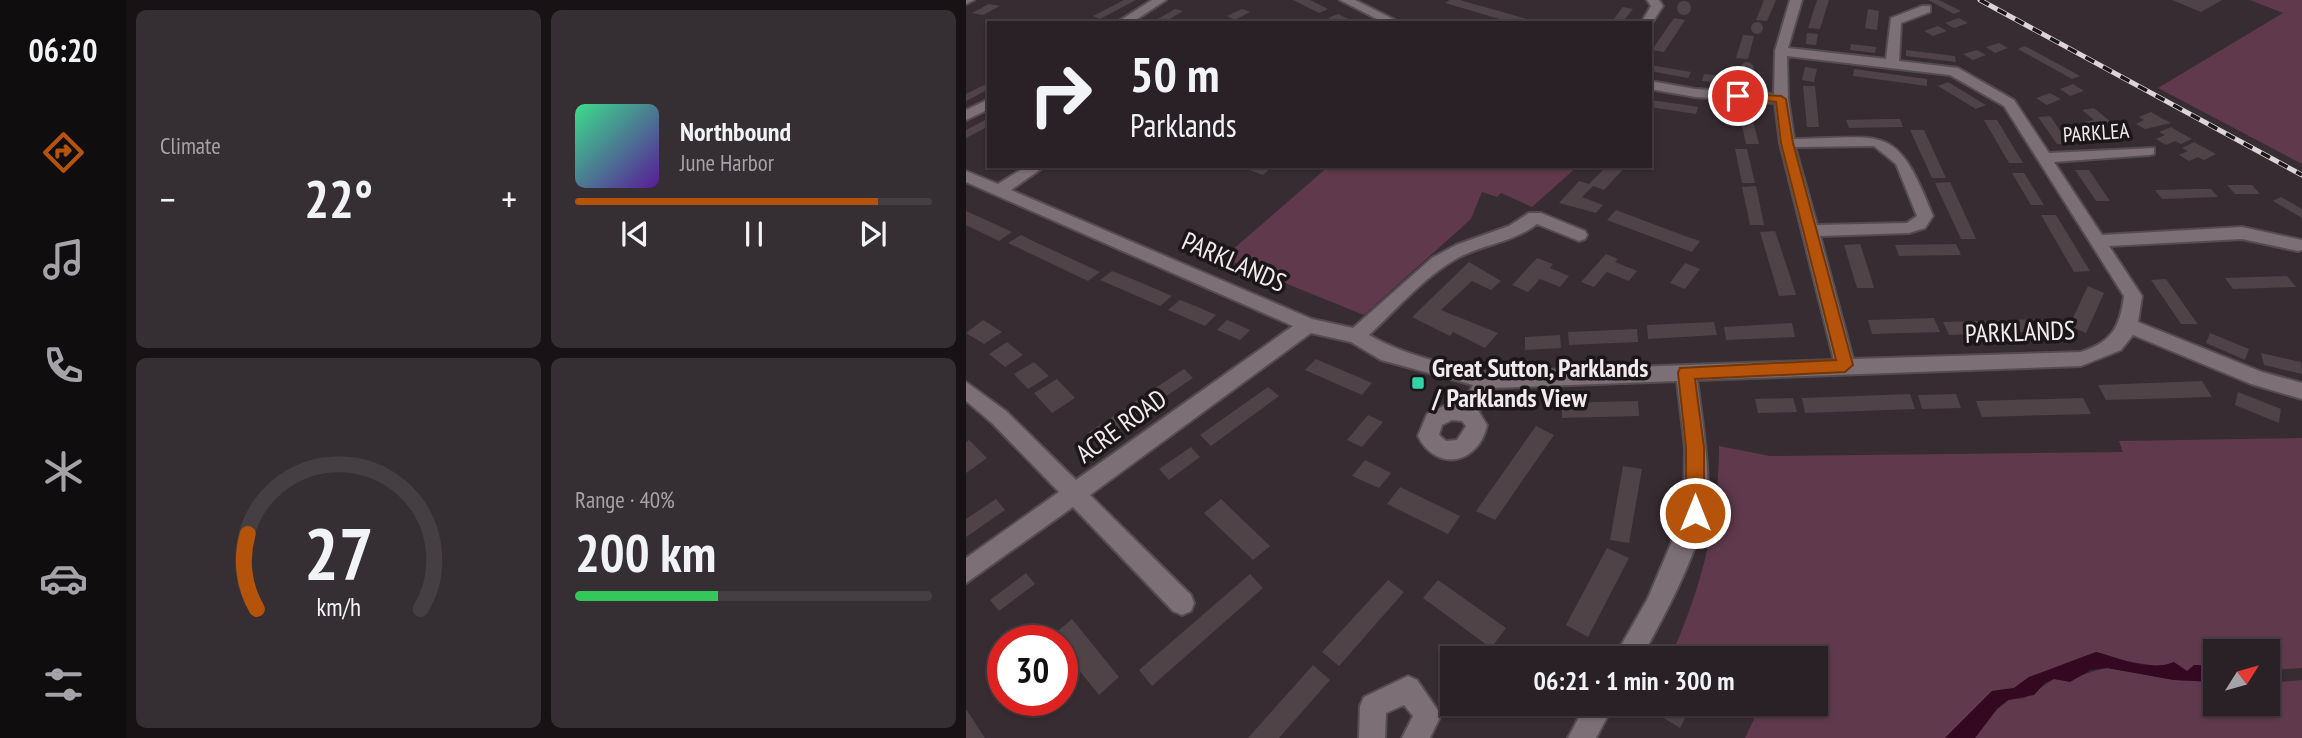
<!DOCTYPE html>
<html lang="en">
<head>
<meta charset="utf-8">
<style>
	body { margin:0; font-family:"PT Sans Narrow",sans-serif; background:#352e32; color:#f1f3f6; height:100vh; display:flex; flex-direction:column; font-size:26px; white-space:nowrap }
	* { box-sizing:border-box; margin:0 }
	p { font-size:23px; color:#a5a3a7 }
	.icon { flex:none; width:38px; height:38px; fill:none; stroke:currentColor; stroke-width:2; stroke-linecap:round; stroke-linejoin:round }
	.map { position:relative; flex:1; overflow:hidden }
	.side { display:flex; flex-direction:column; gap:10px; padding:10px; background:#171214; width:840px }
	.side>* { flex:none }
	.banner { position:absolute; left:21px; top:21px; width:665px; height:147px; border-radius:0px; box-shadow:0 2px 5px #0004,0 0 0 2px #453e42; background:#292125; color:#f1f3f6; overflow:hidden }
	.needle { width:46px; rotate:53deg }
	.tools { position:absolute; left:1237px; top:639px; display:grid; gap:14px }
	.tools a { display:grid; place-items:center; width:77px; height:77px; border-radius:0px; background:#292125; box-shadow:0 2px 5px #0004,0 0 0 2px #453e42; font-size:35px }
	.speed { position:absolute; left:21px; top:625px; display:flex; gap:14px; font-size:35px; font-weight:700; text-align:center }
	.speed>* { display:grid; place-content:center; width:91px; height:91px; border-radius:50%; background:#292125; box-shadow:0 2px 5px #0004,0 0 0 2px #453e42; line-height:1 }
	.speed .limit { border:10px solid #d22; background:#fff; color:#111 }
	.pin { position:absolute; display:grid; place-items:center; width:60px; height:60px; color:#fff; margin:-30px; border:4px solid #fff; border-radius:50%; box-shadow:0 2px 7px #0007 }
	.me { position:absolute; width:77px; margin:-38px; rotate:0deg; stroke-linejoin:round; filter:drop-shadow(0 0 5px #0008) }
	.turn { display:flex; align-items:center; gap:24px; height:147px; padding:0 28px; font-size:32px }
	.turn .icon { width:91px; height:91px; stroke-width:2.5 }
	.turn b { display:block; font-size:49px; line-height:60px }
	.big { font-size:52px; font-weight:800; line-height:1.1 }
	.side .tile { flex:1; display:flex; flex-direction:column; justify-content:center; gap:10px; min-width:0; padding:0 24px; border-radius:10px; background:#352e32 }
	.side .dial { align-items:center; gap:0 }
	.dial svg { height:182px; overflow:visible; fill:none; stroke:#453e42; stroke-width:7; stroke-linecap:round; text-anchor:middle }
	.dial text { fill:#f1f3f6; stroke:none }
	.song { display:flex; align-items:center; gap:21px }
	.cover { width:84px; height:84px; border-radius:10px; background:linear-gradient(135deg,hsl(150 70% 55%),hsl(270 70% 35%)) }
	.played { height:7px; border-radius:4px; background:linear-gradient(90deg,#b45309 85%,#453e42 85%) }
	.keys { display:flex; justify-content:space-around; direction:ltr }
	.heat { display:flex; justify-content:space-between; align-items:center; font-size:38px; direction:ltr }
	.charge { height:10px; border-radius:5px; background:linear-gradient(90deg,#34c759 40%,#453e42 0) }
	.side .tiles { flex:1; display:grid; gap:10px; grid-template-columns:repeat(2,1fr) }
	.trip { position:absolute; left:474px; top:646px; width:388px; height:70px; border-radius:0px; background:#292125; box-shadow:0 2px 5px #0004,0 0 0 2px #453e42; font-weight:800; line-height:70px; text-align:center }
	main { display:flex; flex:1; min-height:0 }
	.tab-bar { display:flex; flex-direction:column; width:126px; justify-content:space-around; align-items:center; background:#100d0f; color:#a5a3a7 }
	.tab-bar .icon { width:49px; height:49px }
	.tab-bar .on { color:#b45309 }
	.tab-bar b { font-size:32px; color:#f1f3f6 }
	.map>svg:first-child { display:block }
	.green { fill:#603a4c }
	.water { fill:#340821 }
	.building { fill:#4f4348 }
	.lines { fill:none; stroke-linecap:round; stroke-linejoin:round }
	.minor-casing { stroke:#554c50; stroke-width:4 }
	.minor { fill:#7c6f75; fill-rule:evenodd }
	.rail-casing { stroke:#dcd4d7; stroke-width:5 }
	.rail { stroke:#1b1618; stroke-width:3.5; stroke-dasharray:10; stroke-linecap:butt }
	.route { fill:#b45309; stroke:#753606; stroke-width:2 }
	.poi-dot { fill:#31d4a9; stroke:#1b1618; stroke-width:2.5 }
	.labels { text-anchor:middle; stroke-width:7; stroke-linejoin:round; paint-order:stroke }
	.far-street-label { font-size:21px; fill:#f2eaed; stroke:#1b1618 }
	.street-label { font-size:26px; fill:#f2eaed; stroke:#1b1618 }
	.poi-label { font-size:26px; font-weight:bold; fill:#f2eaed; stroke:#1b1618; text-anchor:start }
</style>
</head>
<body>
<main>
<nav class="tab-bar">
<b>06:20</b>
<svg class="icon on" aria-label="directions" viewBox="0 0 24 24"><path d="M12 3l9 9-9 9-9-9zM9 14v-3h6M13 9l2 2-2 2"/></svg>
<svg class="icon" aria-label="music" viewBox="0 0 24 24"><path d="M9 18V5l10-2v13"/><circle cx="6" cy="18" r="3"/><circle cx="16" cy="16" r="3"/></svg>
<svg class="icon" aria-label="phone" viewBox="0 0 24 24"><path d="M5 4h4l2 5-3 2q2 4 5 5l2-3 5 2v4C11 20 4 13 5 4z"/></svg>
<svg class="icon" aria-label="climate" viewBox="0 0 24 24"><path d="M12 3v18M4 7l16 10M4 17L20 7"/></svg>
<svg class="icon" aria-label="car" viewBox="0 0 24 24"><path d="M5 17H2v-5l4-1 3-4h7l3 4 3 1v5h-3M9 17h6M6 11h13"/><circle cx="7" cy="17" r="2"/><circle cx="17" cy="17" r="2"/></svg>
<svg class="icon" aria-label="filters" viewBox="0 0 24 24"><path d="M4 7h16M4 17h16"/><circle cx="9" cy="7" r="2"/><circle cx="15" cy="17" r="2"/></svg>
</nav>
<section class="side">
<div class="tiles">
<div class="tile"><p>Climate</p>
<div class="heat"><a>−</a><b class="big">22°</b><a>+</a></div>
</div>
<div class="tile">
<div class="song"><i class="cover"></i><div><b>Northbound</b><p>June Harbor</p></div></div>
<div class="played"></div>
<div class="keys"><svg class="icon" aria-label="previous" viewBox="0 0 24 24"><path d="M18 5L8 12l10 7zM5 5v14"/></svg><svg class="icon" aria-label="pause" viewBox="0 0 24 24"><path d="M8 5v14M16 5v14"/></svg><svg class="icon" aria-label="next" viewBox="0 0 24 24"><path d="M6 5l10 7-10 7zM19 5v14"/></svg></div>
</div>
<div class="tile dial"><svg viewBox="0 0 100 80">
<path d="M14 69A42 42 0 1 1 86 69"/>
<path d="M14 69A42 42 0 0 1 10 36" stroke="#b45309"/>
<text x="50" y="56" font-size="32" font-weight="700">27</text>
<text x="50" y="72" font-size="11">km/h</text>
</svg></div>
<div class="tile"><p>Range · 40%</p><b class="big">200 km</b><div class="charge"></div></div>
</div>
</section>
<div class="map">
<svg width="1336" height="738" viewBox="0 0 1336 738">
	<rect width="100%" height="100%" fill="#372c31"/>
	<!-- green -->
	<path class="green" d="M1284,0H1336V164L1192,88L1317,13Z
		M363,166H612L566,207L535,193L531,197L516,192L505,219L398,315L257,258Z
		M1336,438V668L1302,670V651H1250L1249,665L1240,664L1221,671L1160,661L1130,652L1063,677L1048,688L1026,691L979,738H779L789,717L768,704H850V658H704C735,590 753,521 753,446L804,456L1157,452L1153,441Z
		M1142,668L1208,680L1249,682L1250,704H1302V683L1336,680V738H1009L1031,709L1043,700L1059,698L1088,679C1108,682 1121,671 1142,668Z"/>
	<!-- water -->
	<path class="water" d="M1130,652C1153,658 1185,672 1208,662L1221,671L1228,665H1249V682L1208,680L1141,668L1125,670L1104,682L1088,679L1079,683L1068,695L1042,700L1031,709L1009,738H979L1026,691L1048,688L1063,677Z"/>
	<!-- building -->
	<path class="building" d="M158,0H170L134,19L127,16Z
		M327,0H344L362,9L353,13Z
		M484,0H494L561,19L547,23L479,3Z
		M798,0H810L801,21L790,20Z
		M851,0H863L854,29L842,28Z
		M962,0H973L995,11L988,14Z
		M1206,0H1256L1235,12Z
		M711 8a7 7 0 1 1 14 0a7 7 0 1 1-14 0Z
		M23,4L34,6L17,15L6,13Z
		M657,7L667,9L656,23H645Z
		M209,9L217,11L197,23H185Z
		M276,9L284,12L269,20L261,16Z
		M902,9L913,11L911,30L899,28Z
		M372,14L378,17L385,20L372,23L362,18Z
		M708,18L719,20L698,52L686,50Z
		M993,18L1002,23L988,28L979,23Z
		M785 28a6 6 0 1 1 12 0a6 6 0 1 1-12 0Z
		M972,26L981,31L967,36L958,31Z
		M841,33L852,34L850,45L840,44Z
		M777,35L788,36L782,59L770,58Z
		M1033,43L1042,48L1029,53L1020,47Z
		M885,44L910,47L909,53L884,50Z
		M1059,46L1105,71L1114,76L1106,79L1052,49Z
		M940,50L989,56L990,62L940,56Z
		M1011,50L1020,55L1007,60L997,54Z
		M774 69a7 7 0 1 1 14 0a7 7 0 1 1-14 0Z
		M684,65L713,70L725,72L722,78L684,71Z
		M839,67L851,69L848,82L836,80Z
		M888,69L961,79V86L887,76Z
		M738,74L758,76L756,83L736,81Z
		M982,82L1010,99L1020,105L1010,109L972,86Z
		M20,84L23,89L0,101V94Z
		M1107,84L1118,91L1104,96L1094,89Z
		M837,86H849L853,127H841Z
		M1084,93L1095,99L1081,105L1070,98Z
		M684,100L720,105L732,107L730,114L684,107Z
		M1128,108L1140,118L1149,125L1125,130L1117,122L1128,120L1116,110Z
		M1185,112L1197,119L1205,123L1179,129L1170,124L1178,120L1173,117Z
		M773,113H785L793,144H780Z
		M1084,116L1089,123L1103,144H1091L1072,117Z
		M23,118V126L0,138V130Z
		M920,119H934L937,127L883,128L880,120Z
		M1018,120H1031L1057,163H1043Z
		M1205,127L1215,133L1226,139L1215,144L1209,141L1200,145L1190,139L1199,135L1193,132Z
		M944,130H958L980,178H966Z
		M1228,142L1250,154L1238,160L1232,157L1223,161L1213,155L1222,151L1216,148Z
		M769,149H781L789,183H776Z
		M283,166H307L297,175L280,169Z
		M641,166H660L638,190L627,186L616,197L637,205L630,213L593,203L613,181L623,184Z
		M1109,170H1123L1144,201H1130Z
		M1046,173H1058L1078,205H1065Z
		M984,182L1001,219L1010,239H995L969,183Z
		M1261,185H1286L1294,194H1269Z
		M790,186L794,205L798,225H784L782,215L776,187Z
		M1231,189H1245L1252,197L1196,199L1189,190Z
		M1315,197L1336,209V218L1307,201Z
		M650,210L719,236L734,241L726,252L641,220Z
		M0,211L20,220L46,232L33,241L0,225Z
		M1075,215H1090L1124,271L1108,272Z
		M809,231L823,273L830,295L813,296L794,232Z
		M55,235L67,241L134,272L122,281L42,243Z
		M894,244L901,265L908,288H891L878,245Z
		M990,244L995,255L933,256L929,245Z
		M640,254L652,259L649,262L671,271L663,281L641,272L628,287L615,282Z
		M571,258L587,264L584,268L603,276L594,287L574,279L562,292L546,285Z
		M503,262L535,281L525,290L506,281L475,310L532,333L519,348L487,332L484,336L446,317Z
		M719,263L734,269L719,289L704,283Z
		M146,271L176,283L206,296L194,306L134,280Z
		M1321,276L1330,287L1267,289L1259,278Z
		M1200,279L1223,312L1232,324H1215L1185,280Z
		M1122,286L1138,293L1120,333L1103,326Z
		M214,300L232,307L250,315L239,326L202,310Z
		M968,318L974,332L906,334L902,320Z
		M1076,319L1083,331L983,335L977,322Z
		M17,320L36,332L18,344L0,333Z
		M261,320L273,325L284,330L274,340L251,330Z
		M748,322L751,335L682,339L681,325Z
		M826,323L829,337L760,340L758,327Z
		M671,329L672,342L603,345L602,332Z
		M1244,333L1283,349L1279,360L1240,343Z
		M594,335L595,348L559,350V337Z
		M41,342L57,355L39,367L23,354Z
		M1295,353L1335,362L1336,374L1298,365Z
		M350,359L406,383L396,395L339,370Z
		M68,362L83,376L62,389L48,374Z
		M218,369L227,378L131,443L122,433Z
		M91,379L109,398L86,413L68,393Z
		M1236,381L1246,397L1140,400L1132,385Z
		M302,387L313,396L245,446L234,435Z
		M1272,392L1315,409L1313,423L1269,405Z
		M944,394L949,409L839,413L836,398Z
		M990,394L995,408L956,409L952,395Z
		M827,398L831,412L792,413L789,399Z
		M1117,398L1125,414L1016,417L1010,401Z
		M672,401L673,416L596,418V403Z
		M402,415L417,422L396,447L381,440Z
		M570,426L588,435L529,520L510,511Z
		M3,440L21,458L0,473V442Z
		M225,447L234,457L203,480L193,469Z
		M399,460L425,473L413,488L386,476Z
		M657,466L676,469L663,543L644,540Z
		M434,487L494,516L482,534L421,504Z
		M30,499L39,510L0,537V519Z
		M255,499L304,546L287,560L238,513Z
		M641,548L663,558L622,637L600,625Z
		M60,573L69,584L33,611L24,600Z
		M284,574L297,588L186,686L173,670Z
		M422,580L438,592L373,666L356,652Z
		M472,580L540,628L525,648L457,598Z
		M106,619L153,677L133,695L96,649V640H90L86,636Z
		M588,644L608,658H578Z
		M347,665L364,680L313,738H282Z
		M697,704H726L714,728L691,714Z
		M0,709L13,729L19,738H0Z"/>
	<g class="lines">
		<!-- minor casing -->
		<g class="minor-casing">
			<path id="minor" d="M0,0H8L0,4Z
				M186,0H200L165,23H150Z
				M374,0H389L435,23H419Z
				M681,0H693L697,6L684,26V23H675L685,6Z
				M824,0H836L822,48L920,59L925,18L956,6H964V12L935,23L933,61L992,68L1048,100L1083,153L1188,148V154L1183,155L1088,162L1136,235L1276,227L1336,240V250L1332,251L1276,239L1143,246L1176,296L1172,322L1296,372L1336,383V399L1285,384L1167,335L1155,350L1115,366L731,380C735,413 747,484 739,515C727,563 699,615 675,658H648L682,598L718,513L719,447L711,381L526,388L513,412L521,425C513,464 470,473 452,436L461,414L484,403L497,404L507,385L415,360L385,342L345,333L124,495L225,595L228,603L225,611L216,615L207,611L107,507L0,583V558L93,492L26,423L0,401V382L40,411L110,480L327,326L0,182V171L32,184L61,166H79L45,190L346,319L387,328L466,258L490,245L543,226L563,213H575L619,231L621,235L619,239L613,241L571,224C547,243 516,244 490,259C457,278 431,309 403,335C440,356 479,364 520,372L868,360L814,143L809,103L729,97L684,89V81L729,89L808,94L809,51ZM821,56L984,75L1038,106L1158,296C1154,327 1146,342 1115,352L887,359L854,236L943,233L959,228L967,216C930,122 920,138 828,139L822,99ZM908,146L930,164L951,216L941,223L851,225L829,147ZM486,420L496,421L500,426L491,440L480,441L473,435L476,425Z
				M23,99V109L0,120V110Z
				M442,676L451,680L475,715L464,738H436L447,716L438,705L420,713L419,738H393L394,706L398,697Z
				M620,704H648L630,738H602Z"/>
		</g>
		<!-- minor -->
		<use href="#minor" class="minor"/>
		<!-- rail casing -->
		<g class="rail-casing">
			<path id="rail" d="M1014,0L1336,175"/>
		</g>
		<!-- rail -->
		<use href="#rail" class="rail"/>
	</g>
	<!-- route -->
	<path class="route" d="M772,93L815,96L820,99L827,143L887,365L879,372L729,379L738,447V513L736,518L729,521L723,518L720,513V447L712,373L714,368L870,360L815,143L810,102L768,98V94Z"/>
	<!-- markers -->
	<rect class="poi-dot" x="445" y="376" width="14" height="14" rx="3.5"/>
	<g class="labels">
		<!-- far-street labels -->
		<g class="far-street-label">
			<text transform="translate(1130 133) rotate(-4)" y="7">PARKLEA</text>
		</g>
		<!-- street labels -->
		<g class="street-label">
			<text transform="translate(268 262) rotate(24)" y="9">PARKLANDS</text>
			<text transform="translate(1054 332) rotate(-2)" y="9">PARKLANDS</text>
			<text transform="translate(155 426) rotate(-36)" y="9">ACRE ROAD</text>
		</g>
		<!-- poi labels -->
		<g class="poi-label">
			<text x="466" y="377">Great Sutton, Parklands<tspan x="466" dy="30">/ Parklands View</tspan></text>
		</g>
	</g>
</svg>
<div class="tools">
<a><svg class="needle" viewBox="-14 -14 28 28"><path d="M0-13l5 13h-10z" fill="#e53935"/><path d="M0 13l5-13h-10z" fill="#a5a3a7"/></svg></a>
</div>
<div class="speed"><div class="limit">30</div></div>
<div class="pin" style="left:772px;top:96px;background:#d93025"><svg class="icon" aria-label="arrive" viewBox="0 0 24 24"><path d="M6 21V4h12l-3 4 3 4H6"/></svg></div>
<svg class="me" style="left:729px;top:513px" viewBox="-20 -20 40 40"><circle r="17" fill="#b45309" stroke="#fff" stroke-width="3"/><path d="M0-11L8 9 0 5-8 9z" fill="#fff"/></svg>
<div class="trip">06:21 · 1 min · 300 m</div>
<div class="banner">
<div class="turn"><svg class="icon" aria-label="right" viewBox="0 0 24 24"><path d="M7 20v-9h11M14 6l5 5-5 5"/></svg><div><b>50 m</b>Parklands</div></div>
</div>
</div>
</main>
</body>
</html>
